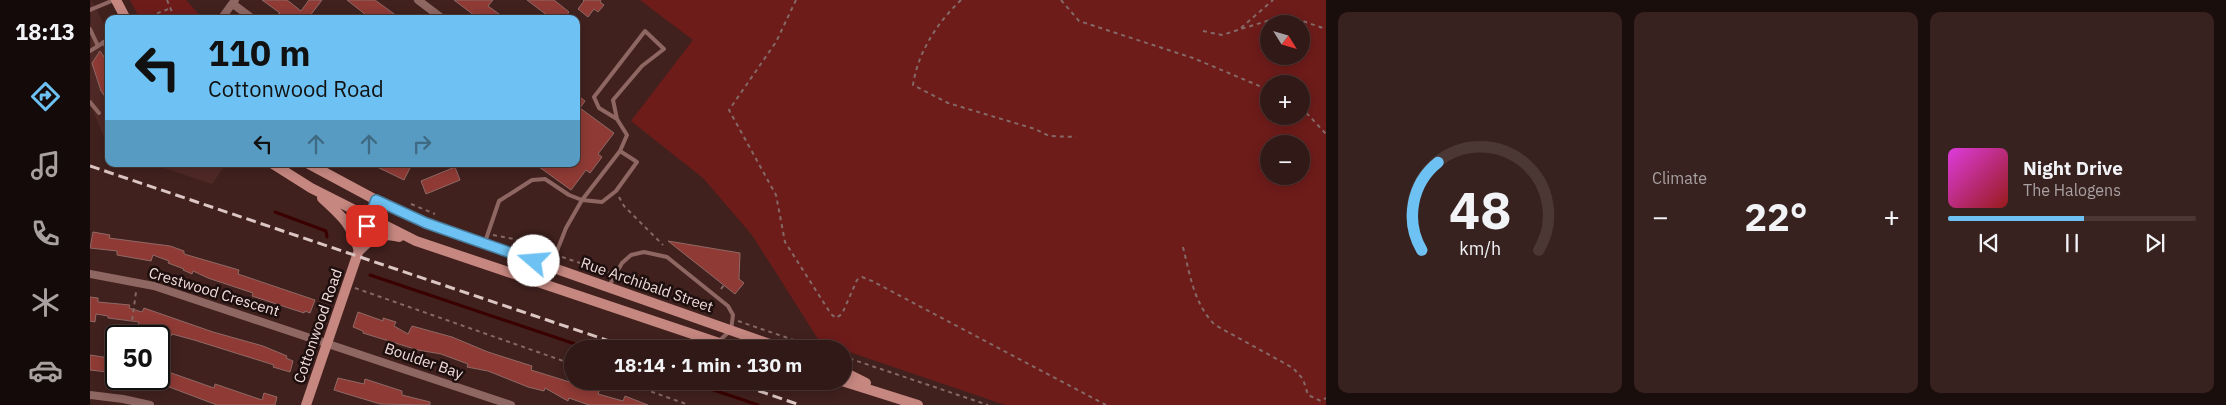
<!DOCTYPE html>
<html lang="en">
<head>
<meta charset="utf-8">
<style>
	body { margin:0; font-family:"IBM Plex Sans",sans-serif; background:#38221f; color:#f1f3f6; height:100vh; display:flex; flex-direction:column; font-size:19px; white-space:nowrap }
	* { box-sizing:border-box; margin:0 }
	p { font-size:16px; color:#a8a0a1 }
	.icon { flex:none; width:28px; height:28px; fill:none; stroke:currentColor; stroke-width:2; stroke-linecap:round; stroke-linejoin:round }
	.map { position:relative; flex:1; overflow:hidden }
	.drawer { display:flex; flex-direction:column; gap:12px; padding:12px; background:#1a0e0c; width:900px }
	.drawer>* { flex:none }
	.top-card { position:absolute; left:15px; top:15px; width:475px; height:152px; border-radius:10px; box-shadow:0 2px 12px #0003,0 0 0 1px #4b3835; background:#6ec2f3; color:#111; overflow:hidden }
	.needle { width:32px; rotate:127deg }
	.fabs { position:absolute; left:1170px; top:15px; display:grid; gap:10px }
	.fabs a { display:grid; place-items:center; width:50px; height:50px; border-radius:50%; background:#301916; box-shadow:0 2px 12px #0003,0 0 0 1px #4b3835; font-size:25px }
	.speed { position:absolute; left:15px; top:325px; display:flex; gap:10px; font-size:25px; font-weight:700; text-align:center }
	.speed>* { display:grid; place-content:center; width:65px; height:65px; border-radius:50%; background:#301916; box-shadow:0 2px 12px #0003,0 0 0 1px #4b3835; line-height:1 }
	.speed .limit { border:2px solid #111; border-radius:8px; background:#fff; color:#111 }
	.pin { position:absolute; display:grid; place-items:center; width:42px; height:42px; color:#fff; margin:-21px; border-radius:10px; box-shadow:0 2px 8px #0006 }
	.me { position:absolute; width:55px; margin:-28px; rotate:288deg; stroke-linejoin:round; filter:drop-shadow(0 0 4px #0008) }
	.turn { display:flex; align-items:center; gap:18px; height:105px; padding:0 20px; font-size:22px }
	.turn .icon { width:65px; height:65px; stroke-width:2.5 }
	.turn b { display:block; font-size:35px; line-height:42px }
	.lanes { display:flex; align-items:center; height:48px; padding:0 20px; background:#0003; justify-content:center; gap:25px; direction:ltr }
	.lanes .off { opacity:.35 }
	.big { font-size:38px; font-weight:700; line-height:1.1 }
	.drawer .widget { flex:1; display:flex; flex-direction:column; justify-content:center; gap:8px; min-width:0; padding:0 18px; border-radius:10px; background:#38221f }
	.drawer .dial { align-items:center; gap:0 }
	.dial svg { height:130px; overflow:visible; fill:none; stroke:#4b3835; stroke-width:7; stroke-linecap:round; text-anchor:middle }
	.dial text { fill:#f1f3f6; stroke:none }
	.song { display:flex; align-items:center; gap:15px }
	.cover { width:60px; height:60px; border-radius:8px; background:linear-gradient(135deg,hsl(300 70% 55%),hsl(0 70% 35%)) }
	.played { height:5px; border-radius:2px; background:linear-gradient(90deg,#6ec2f3 55%,#4b3835 55%) }
	.keys { display:flex; justify-content:space-around; direction:ltr }
	.heat { display:flex; justify-content:space-between; align-items:center; font-size:28px; direction:ltr }
	.drawer .tiles { flex:1; display:grid; gap:12px; grid-template-columns:repeat(3,1fr) }
	.trip { position:absolute; left:474px; top:340px; width:288px; height:50px; border-radius:25px; background:#301916; box-shadow:0 2px 12px #0003,0 0 0 1px #4b3835; font-weight:700; line-height:50px; text-align:center }
	main { display:flex; flex:1; min-height:0 }
	.dock { display:flex; flex-direction:column; width:90px; justify-content:space-around; align-items:center; background:#130a09; color:#a8a0a1 }
	.dock .icon { width:35px; height:35px }
	.dock .current { color:#6ec2f3 }
	.dock b { font-size:22px; color:#f1f3f6 }
	.map>svg:first-child { display:block }
	.built { fill:#4f2926 }
	.green { fill:#6e1c1a; fill-rule:evenodd }
	.lines { fill:none; stroke-linecap:round; stroke-linejoin:round }
	.stream { stroke:#3a0001; stroke-width:3 }
	.building { fill:#8f3a35; stroke:#8f6965 }
	.path { stroke:#846966; stroke-width:2; stroke-dasharray:4 4; stroke-linecap:butt }
	.lane { stroke:#8e6662; stroke-width:4 }
	.street { stroke:#8e6662; stroke-width:8 }
	.secondary { stroke:#c68780; stroke-width:10 }
	.rail { stroke:#dcc6c3; stroke-width:3; stroke-dasharray:10 5; stroke-linecap:butt }
	.route-casing { stroke:#487e9e; stroke-width:12 }
	.route { stroke:#6ec2f3; stroke-width:9 }
	.labels { text-anchor:middle; stroke-width:5; stroke-linejoin:round; paint-order:stroke }
	.street-label { font-size:15px; fill:#f1dcd9; stroke:#1d0f0e }
</style>
</head>
<body>
<main>
<nav class="dock">
<b>18:13</b>
<svg class="icon current" aria-label="directions" viewBox="0 0 24 24"><path d="M12 3l9 9-9 9-9-9zM9 14v-3h6M13 9l2 2-2 2"/></svg>
<svg class="icon" aria-label="music" viewBox="0 0 24 24"><path d="M9 18V5l10-2v13"/><circle cx="6" cy="18" r="3"/><circle cx="16" cy="16" r="3"/></svg>
<svg class="icon" aria-label="phone" viewBox="0 0 24 24"><path d="M5 4h4l2 5-3 2q2 4 5 5l2-3 5 2v4C11 20 4 13 5 4z"/></svg>
<svg class="icon" aria-label="climate" viewBox="0 0 24 24"><path d="M12 3v18M4 7l16 10M4 17L20 7"/></svg>
<svg class="icon" aria-label="car" viewBox="0 0 24 24"><path d="M5 17H2v-5l4-1 3-4h7l3 4 3 1v5h-3M9 17h6M6 11h13"/><circle cx="7" cy="17" r="2"/><circle cx="17" cy="17" r="2"/></svg>
</nav>
<div class="map">
<svg width="1236" height="405" viewBox="0 0 1236 405">
	<rect width="100%" height="100%" fill="#40211e"/>
	<!-- built -->
	<path class="built" d="M1,0L19,33V149L0,104Z
		M62,164H136L122,184Z"/>
	<!-- green -->
	<path class="green" d="M40,0H96L113,19H50Z
		M550,0H1236V405H915L730,342L662,235L613,178L541,121L603,40ZM1179,24H1211V56H1179ZM1179,84H1211V116H1179ZM1179,144H1211V176H1179Z"/>
	<g class="lines">
		<!-- stream -->
		<path class="stream" d="M185,212L236,231L237,237
			M280,275L500,349
			M597,381L668,405"/>
	</g>
	<!-- building -->
	<path class="building" d="M172,0H197L211,11L219,0H232L219,17L221,19H194L188,14L190,13Z
		M257,0H285L311,19H281Z
		M364,0H403L398,6L416,19H389Z
		M437,0H464L479,12L474,19H462Z
		M493,0H511L510,2L514,5L508,12L504,9L498,17L488,9L494,1Z
		M10,51L19,64V102L11,91L2,63Z
		M486,94L495,101L490,108L524,133L508,154L512,157L500,173L496,170L481,190L445,164H486Z
		M281,164H322L314,180Z
		M365,167L370,180L336,194L331,181Z
		M3,232L20,235L19,238L80,246L94,251V254L149,270L148,274L225,300L220,313L215,311L214,313L162,296L163,293L118,278L103,271L102,274L93,270L94,269L78,263L79,261L63,255L61,261L27,255V251L0,248Z
		M578,241L650,253L649,279L654,283L645,294Z
		M0,297L8,298V302L40,305L39,308L52,312L54,308L123,332L173,346L197,356L196,358L203,361L200,372L183,367L184,365L104,340L82,334L81,336L61,330L48,326L49,322L18,318V316L6,314L5,322L0,321Z
		M268,312L293,321V318L306,322L304,326L318,334L322,326L362,337L398,352L442,366L441,370L496,387L497,383L510,388L508,394L533,401L535,396L558,405H499L479,398L478,401L455,388L454,391L438,387L398,371L377,367L378,364L351,354L328,350L273,333V331L263,327Z
		M0,355L26,359V373L0,370Z
		M70,369L124,388L125,384L172,400L174,393L187,397L185,405H127L66,382L69,379Z
		M248,378L274,384L275,379L312,391V395L340,402V405L290,404L244,390Z"/>
	<g class="lines">
		<!-- path -->
		<path class="path" d="M77,0L85,19
			M706,0L686,42L639,110L686,195L695,242L741,314L746,318L752,314L767,280L772,277L782,281L1016,405
			M871,0C847,23 828,52 823,85L858,103L945,129L959,136L986,137
			M971,0L989,21L1103,58L1179,90
			M52,19L81,8
			M1151,28L1183,0
			M1113,31L1132,35L1180,20L1201,17L1236,29
			M1211,107L1236,134
			M529,197L534,206L573,245
			M321,204L345,214
			M403,235L424,239L461,253
			M1093,247C1100,275 1104,304 1125,325L1203,368L1213,379L1218,395L1231,401L1236,398
			M472,257L520,273
			M531,277L585,299
			M265,288L482,364
			M631,289L634,285
			M648,321L730,349
			M40,336L46,292
			M752,356L898,405
			M531,381L599,405
			M33,391L35,379"/>
		<!-- lane -->
		<path class="lane" d="M0,10L24,0
			M0,29L8,46L19,39
			M13,42L19,50
			M0,51L8,46
			M0,102L9,113
			M527,119L523,100L552,66L574,49L555,31L504,97L509,108L527,119L537,135L530,151
			M395,242L409,201L442,180L455,179L479,195L492,200L512,202L526,191L547,162L530,151L492,200L476,228L454,284
			M519,286L532,263L541,255L554,252L577,257L638,306L643,315L641,330L629,341"/>
		<!-- street -->
		<path class="street" d="M328,0L353,19
			M143,4L163,19
			M131,19L145,0
			M0,274L64,286L421,405
			M0,395L33,399L60,405"/>
		<!-- secondary -->
		<path class="secondary" d="M26,0L36,19
			M183,164L221,188L326,241L647,349
			M219,164L286,200L336,223L694,349
			M232,198C253,217 261,224 269,251
			M270,250C285,235 288,232 309,237
			M752,371L776,383
			M752,381L828,405
			M216,405L286,200"/>
		<!-- rail -->
		<path class="rail" d="M0,166L543,349
			M640,381L710,405"/>
	</g>
	<g class="lines">
		<!-- route casing -->
		<g class="route-casing">
			<path id="route" d="M277,226L286,200L336,223L444,261"/>
		</g>
		<!-- route -->
		<use href="#route" class="route"/>
	</g>
	<g class="labels">
		<!-- street labels -->
		<g class="street-label">
			<text transform="translate(557 285) rotate(19)" y="5">Rue Archibald Street</text>
			<text transform="translate(124 292) rotate(17)" y="5">Crestwood Crescent</text>
			<text transform="translate(228 326) rotate(-71)" y="5">Cottonwood Road</text>
			<text transform="translate(334 361) rotate(19)" y="5">Boulder Bay</text>
		</g>
	</g>
</svg>
<div class="fabs">
<a><svg class="needle" viewBox="-14 -14 28 28"><path d="M0-13l5 13h-10z" fill="#e53935"/><path d="M0 13l5-13h-10z" fill="#a8a0a1"/></svg></a>
<a>+</a>
<a>−</a>
</div>
<div class="speed"><div class="limit">50</div></div>
<div class="pin" style="left:277px;top:226px;background:#d93025"><svg class="icon" aria-label="arrive" viewBox="0 0 24 24"><path d="M6 21V4h12l-3 4 3 4H6"/></svg></div>
<svg class="me" style="left:444px;top:261px" viewBox="-20 -20 40 40"><circle r="19" fill="#fff"/><path d="M0-13L10 11 0 6-10 11z" fill="#6ec2f3"/></svg>
<div class="trip">18:14 · 1 min · 130 m</div>
<div class="top-card">
<div class="turn"><svg class="icon" aria-label="left" viewBox="0 0 24 24"><path d="M17 20v-9H6M10 6l-5 5 5 5"/></svg><div><b>110 m</b>Cottonwood Road</div></div>
<div class="lanes"><svg class="icon" aria-label="left" viewBox="0 0 24 24"><path d="M17 20v-9H6M10 6l-5 5 5 5"/></svg><svg class="icon off" aria-label="ahead" viewBox="0 0 24 24"><path d="M12 20V5M6 11l6-6 6 6"/></svg><svg class="icon off" aria-label="ahead" viewBox="0 0 24 24"><path d="M12 20V5M6 11l6-6 6 6"/></svg><svg class="icon off" aria-label="right" viewBox="0 0 24 24"><path d="M7 20v-9h11M14 6l5 5-5 5"/></svg></div>
</div>
</div>
<section class="drawer">
<div class="tiles">
<div class="widget dial"><svg viewBox="0 0 100 80">
<path d="M14 69A42 42 0 1 1 86 69"/>
<path d="M14 69A42 42 0 0 1 24 15" stroke="#6ec2f3"/>
<text x="50" y="56" font-size="32" font-weight="700">48</text>
<text x="50" y="72" font-size="11">km/h</text>
</svg></div>
<div class="widget"><p>Climate</p>
<div class="heat"><a>−</a><b class="big">22°</b><a>+</a></div>
</div>
<div class="widget">
<div class="song"><i class="cover"></i><div><b>Night Drive</b><p>The Halogens</p></div></div>
<div class="played"></div>
<div class="keys"><svg class="icon" aria-label="previous" viewBox="0 0 24 24"><path d="M18 5L8 12l10 7zM5 5v14"/></svg><svg class="icon" aria-label="pause" viewBox="0 0 24 24"><path d="M8 5v14M16 5v14"/></svg><svg class="icon" aria-label="next" viewBox="0 0 24 24"><path d="M6 5l10 7-10 7zM19 5v14"/></svg></div>
</div>
</div>
</section>
</main>
</body>
</html>
